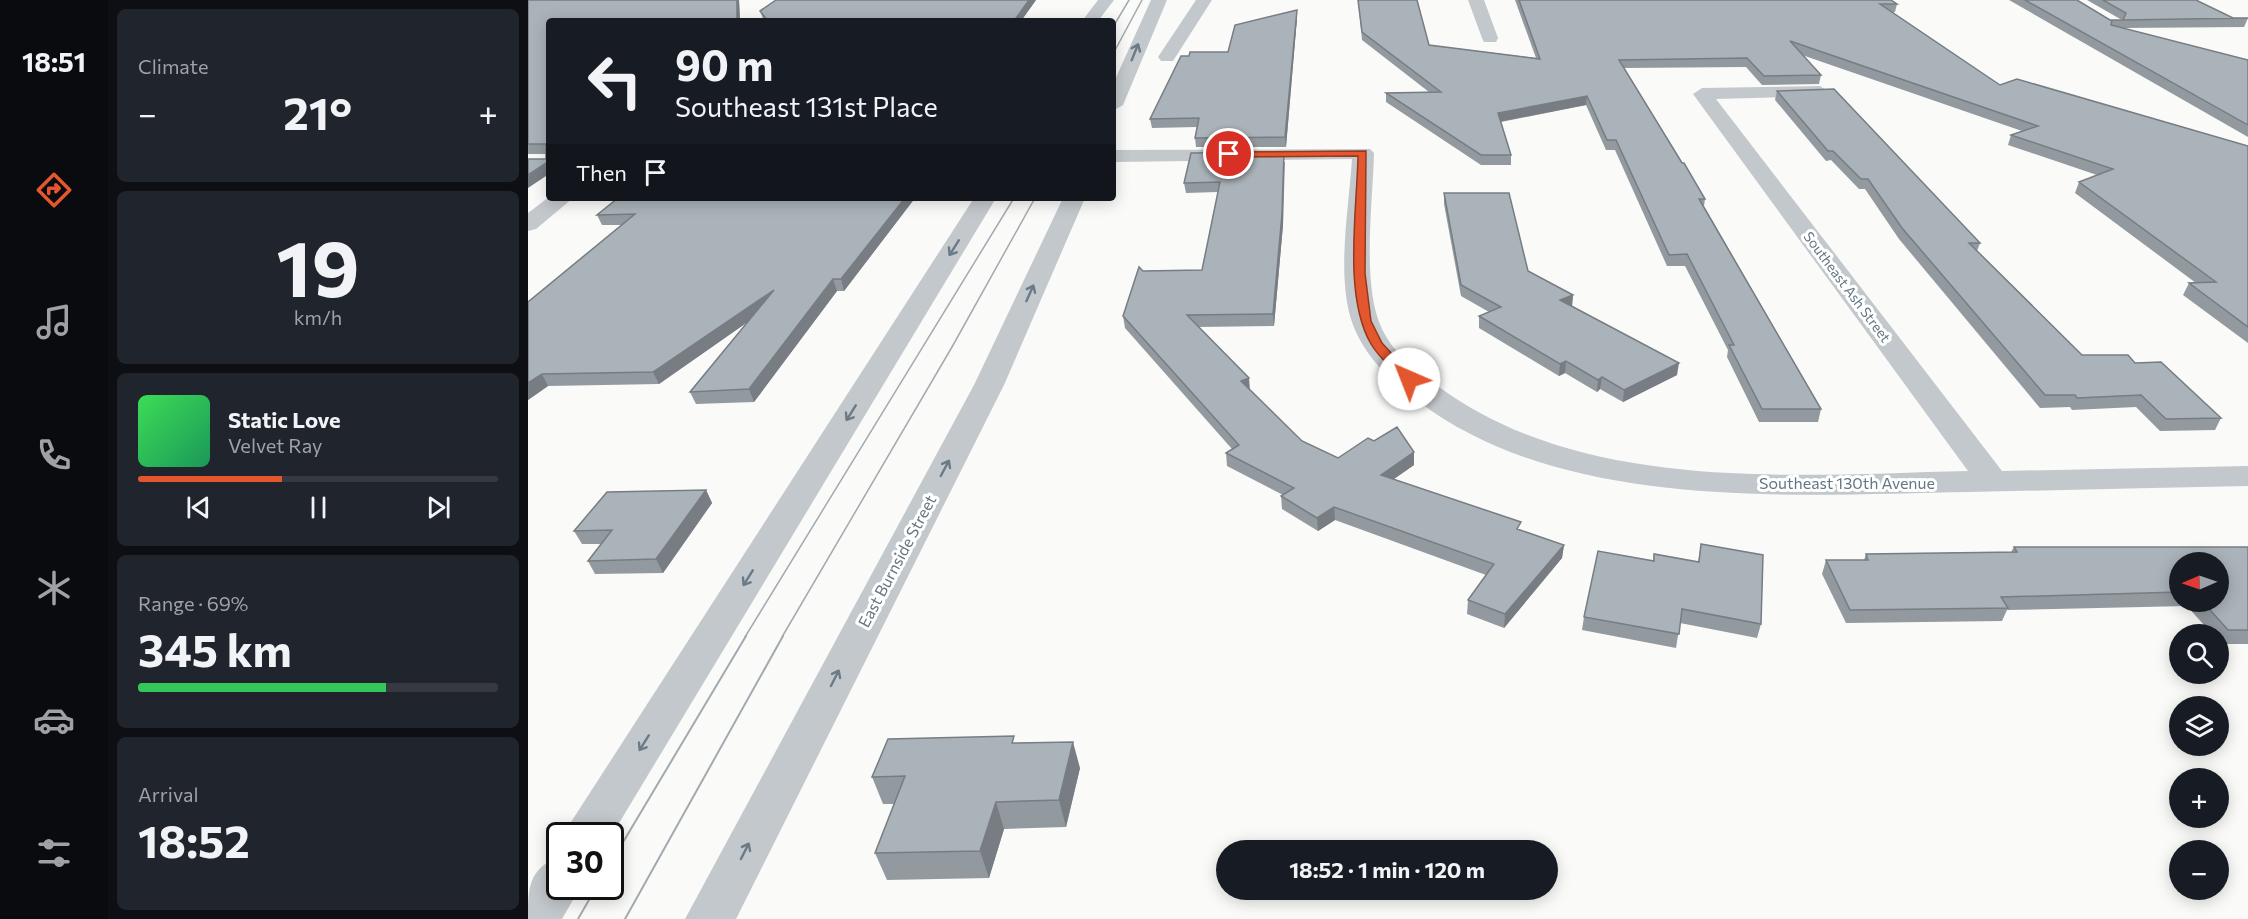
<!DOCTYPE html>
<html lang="en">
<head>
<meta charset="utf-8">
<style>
	body { margin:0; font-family:Commissioner,sans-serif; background:#20242c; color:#f1f3f6; height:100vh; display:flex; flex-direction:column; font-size:22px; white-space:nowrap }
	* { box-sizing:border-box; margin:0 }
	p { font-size:20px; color:#9ea1a6 }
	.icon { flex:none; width:33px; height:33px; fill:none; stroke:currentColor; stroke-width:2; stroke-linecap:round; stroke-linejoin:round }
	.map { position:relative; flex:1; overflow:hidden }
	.sheet { display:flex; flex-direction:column; gap:9px; padding:9px; background:#0d0f14; width:420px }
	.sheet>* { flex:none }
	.hud { position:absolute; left:18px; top:18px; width:570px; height:183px; border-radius:6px; box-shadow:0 3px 15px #0003; background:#171b24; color:#f1f3f6; overflow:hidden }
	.needle { width:39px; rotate:268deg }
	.buttons { position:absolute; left:1641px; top:552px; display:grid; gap:12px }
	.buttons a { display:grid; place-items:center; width:60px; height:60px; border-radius:50%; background:#171b24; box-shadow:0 3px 15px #0003; font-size:30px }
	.speed { position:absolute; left:18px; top:822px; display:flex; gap:12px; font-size:30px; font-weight:700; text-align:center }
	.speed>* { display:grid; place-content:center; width:78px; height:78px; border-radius:50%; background:#171b24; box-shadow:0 3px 15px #0003; line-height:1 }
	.speed .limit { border:3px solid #111; border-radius:9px; background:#fff; color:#111 }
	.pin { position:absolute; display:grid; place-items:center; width:51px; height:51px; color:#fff; margin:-26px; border:3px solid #fff; border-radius:50%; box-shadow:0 2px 6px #0007 }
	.me { position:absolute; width:66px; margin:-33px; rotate:316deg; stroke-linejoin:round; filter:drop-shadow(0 0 4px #0008) }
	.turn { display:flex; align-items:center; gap:21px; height:126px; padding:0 30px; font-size:27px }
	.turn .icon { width:78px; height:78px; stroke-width:2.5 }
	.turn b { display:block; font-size:42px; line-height:51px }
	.then { display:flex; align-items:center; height:57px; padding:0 30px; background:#0003; gap:12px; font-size:22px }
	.big { font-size:45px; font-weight:700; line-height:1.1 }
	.sheet .card { flex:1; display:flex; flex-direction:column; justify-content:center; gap:9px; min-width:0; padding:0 21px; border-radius:9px; background:#20242c }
	.sheet .dial { align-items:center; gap:0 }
	.dial b { font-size:78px; line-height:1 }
	.song { display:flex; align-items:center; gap:18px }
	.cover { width:72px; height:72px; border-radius:9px; background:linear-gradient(135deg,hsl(130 70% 55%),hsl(150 70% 35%)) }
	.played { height:6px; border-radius:3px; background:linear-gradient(90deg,#e4572e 40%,#363941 40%) }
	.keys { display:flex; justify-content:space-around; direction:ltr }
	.heat { display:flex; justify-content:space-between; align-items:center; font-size:33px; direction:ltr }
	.charge { height:9px; border-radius:4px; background:linear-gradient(90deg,#34c759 69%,#363941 0) }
	.trip { position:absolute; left:688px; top:840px; width:342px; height:60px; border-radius:30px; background:#171b24; box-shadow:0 3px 15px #0003; font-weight:700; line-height:60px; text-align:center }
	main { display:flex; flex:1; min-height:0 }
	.tabs { display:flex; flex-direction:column; width:108px; justify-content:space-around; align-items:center; background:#090b0e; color:#9ea1a6 }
	.tabs .icon { width:42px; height:42px }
	.tabs .active { color:#e4572e }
	.tabs b { font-size:27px; color:#f1f3f6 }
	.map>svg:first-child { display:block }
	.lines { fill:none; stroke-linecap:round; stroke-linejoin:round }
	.minor { fill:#c3c8cc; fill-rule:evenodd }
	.tram-far1 { stroke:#a2aab0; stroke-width:1.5 }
	.tram { stroke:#a2aab0; stroke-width:2 }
	.wall { fill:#929a9f; fill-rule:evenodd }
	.shaded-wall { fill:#777d82 }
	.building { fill:#aab3b9; stroke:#777d82; stroke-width:1.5 }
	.oneway { stroke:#6a7a87 }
	.route { fill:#e4572e; stroke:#94391e; stroke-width:1.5 }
	.labels { text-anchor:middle; stroke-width:6; stroke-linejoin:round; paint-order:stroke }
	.far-street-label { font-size:14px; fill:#657683; stroke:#fff }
	.street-label { font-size:16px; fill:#657683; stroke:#fff }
</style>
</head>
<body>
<main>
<nav class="tabs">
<b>18:51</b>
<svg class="icon active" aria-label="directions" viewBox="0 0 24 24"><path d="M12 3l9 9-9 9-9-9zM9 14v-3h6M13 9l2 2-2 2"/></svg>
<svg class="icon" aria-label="music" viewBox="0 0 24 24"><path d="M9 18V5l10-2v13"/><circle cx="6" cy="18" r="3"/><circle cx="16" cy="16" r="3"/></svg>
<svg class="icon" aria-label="phone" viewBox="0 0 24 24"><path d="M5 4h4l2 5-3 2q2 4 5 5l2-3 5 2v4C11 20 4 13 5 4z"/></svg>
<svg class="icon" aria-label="climate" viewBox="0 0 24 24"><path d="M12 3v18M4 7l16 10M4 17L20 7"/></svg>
<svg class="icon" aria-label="car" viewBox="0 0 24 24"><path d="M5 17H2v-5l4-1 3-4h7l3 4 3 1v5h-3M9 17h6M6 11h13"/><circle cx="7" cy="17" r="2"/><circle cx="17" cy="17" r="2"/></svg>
<svg class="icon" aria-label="filters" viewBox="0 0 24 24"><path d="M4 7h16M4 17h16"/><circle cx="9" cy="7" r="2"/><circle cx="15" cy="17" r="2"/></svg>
</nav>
<section class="sheet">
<div class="card"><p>Climate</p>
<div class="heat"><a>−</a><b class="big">21°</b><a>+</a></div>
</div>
<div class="card dial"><b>19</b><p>km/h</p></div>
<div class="card">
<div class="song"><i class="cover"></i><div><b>Static Love</b><p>Velvet Ray</p></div></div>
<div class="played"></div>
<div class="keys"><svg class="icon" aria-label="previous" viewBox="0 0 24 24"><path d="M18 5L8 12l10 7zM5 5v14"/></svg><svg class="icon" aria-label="pause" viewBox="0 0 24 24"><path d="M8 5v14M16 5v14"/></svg><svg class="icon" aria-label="next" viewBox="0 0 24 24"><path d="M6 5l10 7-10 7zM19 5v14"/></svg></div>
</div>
<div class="card"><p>Range · 69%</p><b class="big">345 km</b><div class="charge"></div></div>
<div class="card"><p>Arrival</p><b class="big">18:52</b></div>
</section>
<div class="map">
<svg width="1720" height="919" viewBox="0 0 1720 919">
	<rect width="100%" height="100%" fill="#fafaf8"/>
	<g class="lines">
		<!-- minor -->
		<path class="minor" d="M570,0H586L570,21H554Z
			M623,0H639L595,105L585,111V84Z
			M668,0H684L645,61H633L630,57Z
			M940,0H956L970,38L968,42H956L954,38Z
			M1292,86L1301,92L1299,96L1188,99L1474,471L1720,466V486C1627,488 1533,490 1440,492C1267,495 1037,512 891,402C866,383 841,361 828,332C806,286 821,209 824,159L585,162V150L842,149L846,153C845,202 833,285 854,329C866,354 889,372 911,387C1057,494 1268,475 1440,471L1165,94L1174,88Z
			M21,197L45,198L8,229L0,231V213Z
			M446,198H468L82,838V836H34Z
			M535,198H557L476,385L208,919H157L446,385Z
			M32,856V886H53L34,919H0C0,888 0,869 32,856Z"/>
		<!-- tram-far1 -->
		<path class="tram-far1" d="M585,27L601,0
			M585,54L614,0
			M217,637L486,198
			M254,637L424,347L507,198"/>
		<!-- tram -->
		<path class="tram" d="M82,864L218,636
			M50,919L69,886
			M97,919L255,636"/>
	</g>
	<!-- wall -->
	<path class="wall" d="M0,0H211L212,21L21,174L18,159V154H0Z
		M508,0L493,21H236L232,11Z
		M830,0H889L901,45L1008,58L987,0H1363L1369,4L1367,12H1364L1472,85L1720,146V343L1655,295L1661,283H1668L1547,193L1551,182L1569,175L1480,145L1483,135L1494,131L1274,55L1293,75L1291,84L1234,85L1218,67L1096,68L1177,199L1176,206L1293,409L1290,422H1231L1199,357L1200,350L1157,266H1139L1087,150H1078L1058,105L973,122L983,155V165H953L858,102V93L901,92L834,40Z
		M1481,0H1549L1582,20H1594L1559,0H1668L1705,18H1720L1716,27L1594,28L1720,60V137Z
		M769,10V18L758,147H668L667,138L669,127L624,128L622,119L661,56L700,52Z
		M1249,91L1452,243L1449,251L1554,355L1607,363L1693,418L1687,430L1632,431L1608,407L1544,410L1542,407L1512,408L1371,239L1337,189H1331L1303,160L1298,161L1247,100Z
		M757,162L755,225L746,326L670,327L722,390L774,441L810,458L846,441L886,452V465L866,479L992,530L1036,545L1034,558L976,628L939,614L940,600L958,575L807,520L790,531L754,509L753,496L755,495L699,466L698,453L704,449L597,328L595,316L615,271L674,270L690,192L658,193L656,183Z
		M916,193L1000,271L1045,295L1044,306L1149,375L1095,402L1072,389L1069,392L1037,373L1031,376L951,328V316L961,312L933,296L916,204Z
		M90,198H387L316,291H309L226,402L168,404L162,392L219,322L131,384L20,386L0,400V302L93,225H74L69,215Z
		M178,490L184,503L135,573L67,574L60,561L73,544H54L46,531Z
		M1173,544L1233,624L1229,638L1152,623L1148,648L1054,630L1056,617L1125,561L1126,554L1170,562Z
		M1486,547H1720V644H1692L1690,643V634H1684L1659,606L1479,610L1474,621L1318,623L1294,574L1298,560H1336L1338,554L1483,552ZM1652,562L1690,602H1652Z
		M487,743L552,768L538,827L476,829L461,878L359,880L347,853L366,804H355L344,777Z"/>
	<!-- shaded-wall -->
	<path class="shaded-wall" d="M209,0H211L212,21H209Z
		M501,0H508L493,21H486Z
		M769,10V18L758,147L757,137Z
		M1059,96L1058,105L970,122V113Z
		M756,152L755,225L746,326L745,314Z
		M21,161V174L0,188V175Z
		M377,198H387L316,291L313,279Z
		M305,279L309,291L226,402L221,389Z
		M246,290L250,301L131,384L125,372Z
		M1045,295L1044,306L1032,300Z
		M1038,361L1037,373L1031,376L1032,364Z
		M1151,363L1149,375L1095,402L1096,390Z
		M14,374L20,386L0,400V383Z
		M1074,377L1072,389L1069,392L1070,380Z
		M721,378L722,390L713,381Z
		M886,452V465L853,488V475Z
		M178,490L184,503L135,573L128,559Z
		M806,507L807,520L790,531L789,518Z
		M1036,545L1034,558L976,628L977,614Z
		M545,742L552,768L538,827L531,800Z
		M468,802L476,829L461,878L452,851Z"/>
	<!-- building -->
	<path class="building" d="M0,0H209V21H21V161L0,175V159H18V144H0Z
		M248,0H501L486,21H240L232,11Z
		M830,0H889L901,45L1012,59L991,0H1363L1369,4H1352L1472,85L1489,79L1720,146V327L1661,283L1688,282L1551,182L1585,169L1483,135L1510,126L1262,41L1293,75L1236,76L1219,58L1091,60L1154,163H1156L1177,199H1171L1293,409H1234L1201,345H1206L1159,254L1141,255L1088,140H1079L1059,96L970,113L983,155H953L858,93L913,92L834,32Z
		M1497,0H1549L1582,20H1594H1584L1583,25L1720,60V125Z
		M1575,0H1668L1705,18H1720L1595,20L1598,13Z
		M769,10L757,137L667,138L671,118L622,119L653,56H661L662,52H700L707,25Z
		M1306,89L1452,243H1441L1554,355H1600L1607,363L1633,362L1693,418L1638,419L1613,395L1549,398L1547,395H1517L1374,228L1340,179H1333L1305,151H1300L1249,91Z
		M756,152L754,214L745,314L659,315L721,378L713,381L774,441L810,458L840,438L846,441L869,427L886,452L853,475L993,522L989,529L1036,545L977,614L940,600L966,564L806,507L789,518L753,496L766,488L698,453L711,445L595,316L611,267L615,271L674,270L692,182L656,183L663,153Z
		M916,193H981L1000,271L1045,295L1032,300L1151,363L1096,390L1074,377L1070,380L1038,361L1032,364L951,316L973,307L933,285Z
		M90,198H377L313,279H305L221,389L162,392L246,290L125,372L14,374L0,383V302L107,214L69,215Z
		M178,490L128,559L60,561L84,530L46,531L79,492Z
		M1173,544L1235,555L1233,624L1154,609L1151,634L1056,617L1070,551L1126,561V554L1171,562Z
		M1486,547H1720V630H1700L1675,602H1690V562H1652V592L1473,597L1480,608L1322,610L1298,560H1340L1338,554L1489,552Z
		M486,736L484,743L545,742L531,800L468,802L452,851L347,853L377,776L344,777L360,739Z"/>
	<!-- one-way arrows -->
	<defs><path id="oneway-shaft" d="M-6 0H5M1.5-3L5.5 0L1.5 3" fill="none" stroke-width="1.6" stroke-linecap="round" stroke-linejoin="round" transform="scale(1.5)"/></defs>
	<g class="oneway">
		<use href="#oneway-shaft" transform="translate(607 52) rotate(-68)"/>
		<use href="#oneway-shaft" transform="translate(426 248) rotate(122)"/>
		<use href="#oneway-shaft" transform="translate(502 293) rotate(-66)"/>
		<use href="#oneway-shaft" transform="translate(323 413) rotate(122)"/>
		<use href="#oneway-shaft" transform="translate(417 468) rotate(-62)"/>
		<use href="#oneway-shaft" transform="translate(220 578) rotate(122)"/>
		<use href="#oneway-shaft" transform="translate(307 678) rotate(-63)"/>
		<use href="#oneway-shaft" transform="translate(116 743) rotate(122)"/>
		<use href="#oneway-shaft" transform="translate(217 851) rotate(-63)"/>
	</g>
	<!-- route -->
	<path class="route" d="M838,151L837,273L843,321L854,343L887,379L881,383L876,382C866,370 851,358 843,344C815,296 829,210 830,156L701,157L697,154L701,152Z"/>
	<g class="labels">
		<!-- far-street labels -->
		<g class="far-street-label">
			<text transform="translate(1319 287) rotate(53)" y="5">Southeast Ash Street</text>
		</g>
		<!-- street labels -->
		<g class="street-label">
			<text x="1319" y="489">Southeast 130th Avenue</text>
			<text transform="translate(369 561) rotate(-62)" y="6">East Burnside Street</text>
		</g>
	</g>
</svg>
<div class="buttons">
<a><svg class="needle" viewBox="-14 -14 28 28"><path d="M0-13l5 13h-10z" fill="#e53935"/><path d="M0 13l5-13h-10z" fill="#9ea1a6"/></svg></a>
<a><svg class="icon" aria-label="search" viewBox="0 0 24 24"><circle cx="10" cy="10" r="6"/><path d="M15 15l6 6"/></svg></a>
<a><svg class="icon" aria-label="layers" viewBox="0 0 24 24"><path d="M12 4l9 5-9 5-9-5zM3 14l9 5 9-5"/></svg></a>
<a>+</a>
<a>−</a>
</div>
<div class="speed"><div class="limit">30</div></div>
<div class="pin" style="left:701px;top:154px;background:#d93025"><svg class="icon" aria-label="arrive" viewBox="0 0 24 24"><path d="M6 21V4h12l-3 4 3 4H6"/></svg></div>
<svg class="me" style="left:881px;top:379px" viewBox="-20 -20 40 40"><circle r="19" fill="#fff"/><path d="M0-13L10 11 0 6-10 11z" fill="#e4572e"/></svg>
<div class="trip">18:52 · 1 min · 120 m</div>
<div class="hud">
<div class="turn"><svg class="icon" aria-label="left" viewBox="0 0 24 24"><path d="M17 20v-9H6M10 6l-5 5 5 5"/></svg><div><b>90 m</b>Southeast 131st Place</div></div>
<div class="then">Then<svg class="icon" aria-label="arrive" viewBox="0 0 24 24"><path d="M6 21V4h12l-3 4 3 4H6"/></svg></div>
</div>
</div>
</main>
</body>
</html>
